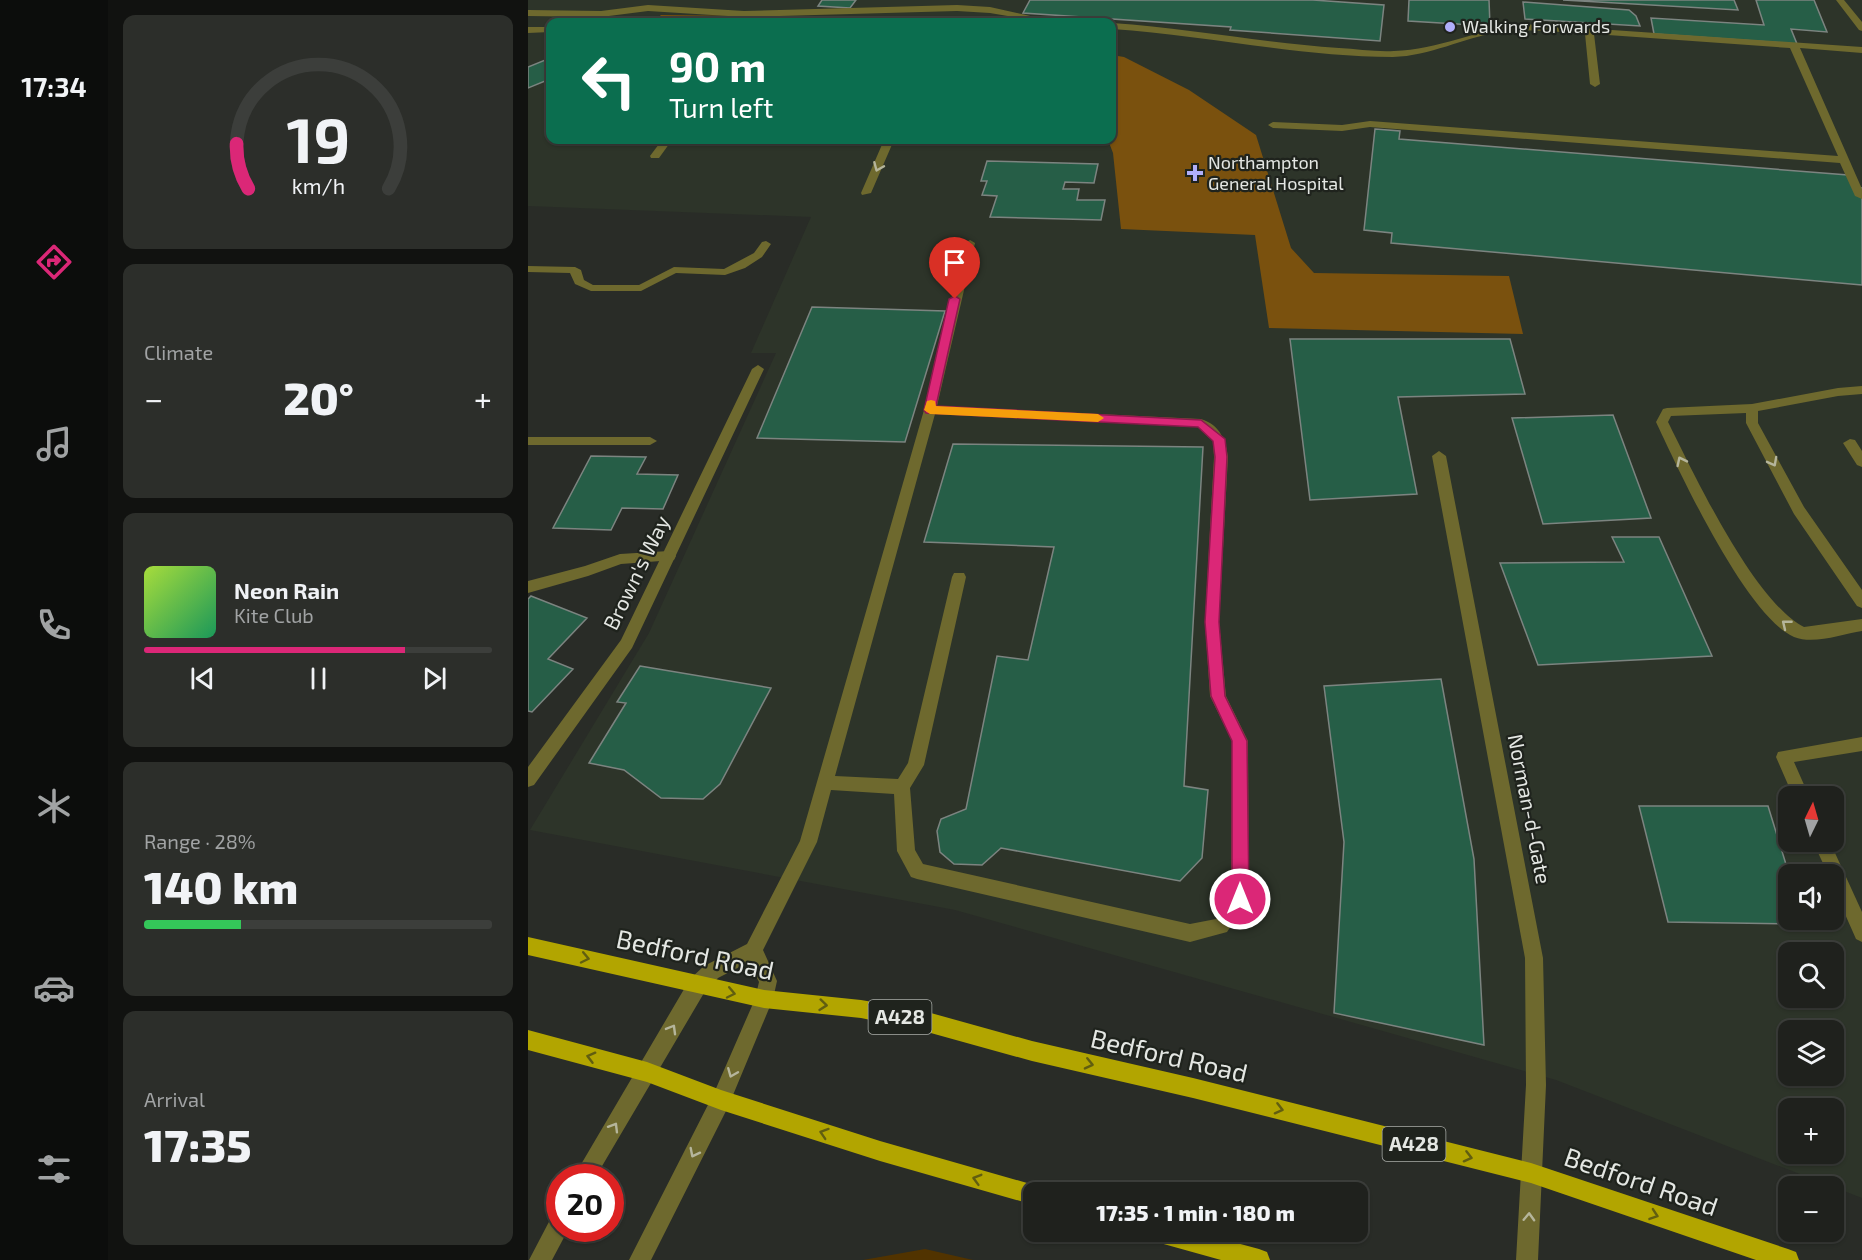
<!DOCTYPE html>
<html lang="en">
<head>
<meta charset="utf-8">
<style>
	body { margin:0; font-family:"Exo 2",sans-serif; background:#2c2e2a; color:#f1f3f6; height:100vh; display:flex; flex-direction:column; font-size:22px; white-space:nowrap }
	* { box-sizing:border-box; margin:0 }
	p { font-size:20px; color:#a1a3a4 }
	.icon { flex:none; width:33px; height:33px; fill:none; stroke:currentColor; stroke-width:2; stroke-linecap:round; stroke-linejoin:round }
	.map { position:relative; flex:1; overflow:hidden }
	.side { display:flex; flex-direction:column; gap:15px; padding:15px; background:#111210; width:420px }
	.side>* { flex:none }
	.banner { position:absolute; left:18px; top:18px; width:570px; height:126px; border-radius:12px; box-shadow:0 2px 4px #0004,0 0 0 2px #3c3e3b; background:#0b6e4f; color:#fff; overflow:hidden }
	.needle { width:39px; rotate:5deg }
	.fabs { position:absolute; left:1250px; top:786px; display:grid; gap:12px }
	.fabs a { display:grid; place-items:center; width:66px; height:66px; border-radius:12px; background:#1f211d; box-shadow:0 2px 4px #0004,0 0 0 2px #3c3e3b; font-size:30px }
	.speed { position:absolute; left:18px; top:1164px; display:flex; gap:12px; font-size:30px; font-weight:700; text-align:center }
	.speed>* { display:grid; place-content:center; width:78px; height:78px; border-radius:50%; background:#1f211d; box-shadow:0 2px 4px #0004,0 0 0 2px #3c3e3b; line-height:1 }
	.speed .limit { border:9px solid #d22; background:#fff; color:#111 }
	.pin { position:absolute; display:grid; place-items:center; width:51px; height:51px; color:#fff; margin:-62px -26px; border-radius:50% 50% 50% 0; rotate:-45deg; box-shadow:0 0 6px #0007 }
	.pin .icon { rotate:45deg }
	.me { position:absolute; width:66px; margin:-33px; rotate:0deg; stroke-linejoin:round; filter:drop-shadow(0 0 4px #0008) }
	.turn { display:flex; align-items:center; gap:21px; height:126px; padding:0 24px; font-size:27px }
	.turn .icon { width:78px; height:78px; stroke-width:2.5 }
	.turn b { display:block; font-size:42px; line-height:51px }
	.big { font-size:45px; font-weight:800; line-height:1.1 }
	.side .widget { flex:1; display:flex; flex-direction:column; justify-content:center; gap:9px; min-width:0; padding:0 21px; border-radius:12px; background:#2c2e2a }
	.side .dial { align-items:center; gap:0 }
	.dial svg { height:156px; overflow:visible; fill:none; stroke:#3c3e3b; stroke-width:7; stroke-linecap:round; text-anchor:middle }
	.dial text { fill:#f1f3f6; stroke:none }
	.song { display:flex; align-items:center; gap:18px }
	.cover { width:72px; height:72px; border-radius:9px; background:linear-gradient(135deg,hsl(80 70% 55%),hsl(150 70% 35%)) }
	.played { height:6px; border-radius:3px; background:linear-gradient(90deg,#db2777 75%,#3c3e3b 75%) }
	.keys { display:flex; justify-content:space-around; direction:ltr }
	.heat { display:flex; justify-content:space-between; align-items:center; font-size:33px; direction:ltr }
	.charge { height:9px; border-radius:4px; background:linear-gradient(90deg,#34c759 28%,#3c3e3b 0) }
	.trip { position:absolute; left:495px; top:1182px; width:345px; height:60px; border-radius:12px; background:#1f211d; box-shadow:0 2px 4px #0004,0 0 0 2px #3c3e3b; font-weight:800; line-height:60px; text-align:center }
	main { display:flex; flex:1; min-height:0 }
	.tabs { display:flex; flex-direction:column; width:108px; justify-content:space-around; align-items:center; background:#0c0d0c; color:#a1a3a4 }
	.tabs .icon { width:42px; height:42px }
	.tabs .active { color:#db2777 }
	.tabs b { font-size:27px; color:#f1f3f6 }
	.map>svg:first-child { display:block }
	.built { fill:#2d3429; fill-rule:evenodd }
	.green { fill:#513300 }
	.forest { fill:#7a510e }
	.building { fill:#265e47; stroke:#7c8480; stroke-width:1.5 }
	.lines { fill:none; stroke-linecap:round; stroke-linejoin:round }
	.lane { fill:#6e692e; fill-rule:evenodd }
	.street { fill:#6e692e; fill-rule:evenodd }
	.primary { fill:#b2a500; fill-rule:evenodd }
	.oneway { stroke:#b5b59b }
	.oneway2 { stroke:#615e10 }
	.route { fill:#db2777; stroke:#8e194d; stroke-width:1.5 }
	.slow { fill:#f59e0b }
	.poi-dot { fill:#b0aefa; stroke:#1f231d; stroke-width:2 }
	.labels { text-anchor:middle; stroke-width:4.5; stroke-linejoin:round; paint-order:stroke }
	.far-poi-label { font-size:18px; fill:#e4e7e3; stroke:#1f231d; text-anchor:start }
	.shield { fill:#1f231d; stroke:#a9aca8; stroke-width:1.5 }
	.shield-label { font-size:20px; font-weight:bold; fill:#e4e7e3 }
	.street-label { font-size:21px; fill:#e4e7e3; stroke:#1f231d }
	.near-street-label { font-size:26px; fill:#e4e7e3; stroke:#1f231d }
</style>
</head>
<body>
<main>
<nav class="tabs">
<b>17:34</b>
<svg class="icon active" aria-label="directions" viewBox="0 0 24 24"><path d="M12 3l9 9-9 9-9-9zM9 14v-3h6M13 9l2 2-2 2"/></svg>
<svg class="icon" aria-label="music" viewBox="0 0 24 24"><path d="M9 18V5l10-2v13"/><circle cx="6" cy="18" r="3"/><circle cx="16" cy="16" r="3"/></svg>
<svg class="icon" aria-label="phone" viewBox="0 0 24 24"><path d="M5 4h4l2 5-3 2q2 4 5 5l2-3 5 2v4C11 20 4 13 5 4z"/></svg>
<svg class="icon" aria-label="climate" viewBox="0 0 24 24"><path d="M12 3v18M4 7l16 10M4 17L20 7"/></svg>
<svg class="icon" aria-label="car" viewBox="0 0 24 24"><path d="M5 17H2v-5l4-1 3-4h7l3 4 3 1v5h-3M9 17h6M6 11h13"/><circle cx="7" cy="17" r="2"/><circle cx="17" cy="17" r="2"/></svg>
<svg class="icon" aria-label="filters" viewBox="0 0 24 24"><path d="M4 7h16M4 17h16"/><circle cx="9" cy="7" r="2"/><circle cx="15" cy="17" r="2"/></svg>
</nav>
<section class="side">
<div class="widget dial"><svg viewBox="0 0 100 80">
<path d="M14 69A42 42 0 1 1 86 69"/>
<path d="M14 69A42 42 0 0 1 8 46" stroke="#db2777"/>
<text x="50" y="56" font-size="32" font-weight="700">19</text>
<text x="50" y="72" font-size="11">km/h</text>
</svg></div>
<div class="widget"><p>Climate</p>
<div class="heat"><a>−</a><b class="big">20°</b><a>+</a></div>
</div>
<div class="widget">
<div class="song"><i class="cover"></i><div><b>Neon Rain</b><p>Kite Club</p></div></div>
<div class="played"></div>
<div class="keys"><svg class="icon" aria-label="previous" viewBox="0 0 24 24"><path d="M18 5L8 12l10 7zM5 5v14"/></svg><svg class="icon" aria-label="pause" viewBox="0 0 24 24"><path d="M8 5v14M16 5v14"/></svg><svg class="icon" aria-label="next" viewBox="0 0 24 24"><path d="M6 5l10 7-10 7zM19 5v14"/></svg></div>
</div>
<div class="widget"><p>Range · 28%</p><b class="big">140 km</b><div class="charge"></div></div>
<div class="widget"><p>Arrival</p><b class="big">17:35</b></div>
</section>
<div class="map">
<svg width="1334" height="1260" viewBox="0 0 1334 1260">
	<rect width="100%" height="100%" fill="#292c27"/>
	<!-- built -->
	<path class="built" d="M0,0H1334V1198L1028,1080L427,910L2,830L121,633L248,353H223L283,217L0,206ZM22,22H584V140H22ZM1260,796H1305V842H1260ZM1260,874H1305V920H1260ZM1260,952H1305V998H1260ZM1260,1030H1305V1076H1260ZM1260,1108H1305V1154H1260Z"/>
	<!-- green -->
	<path class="green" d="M397,1249L445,1260H335Z"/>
	<!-- forest -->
	<path class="forest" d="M133,15L309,17L317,22H125Z
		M584,55L596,57L661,90L728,135L763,248L786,273L981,276L995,334L741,328L727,235L593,229L585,153L580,140H584Z"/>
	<!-- building -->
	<path class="building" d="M294,0H328L322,8L290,6Z
		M502,0H785L856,5L852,41L702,30L703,27L495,13Z
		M881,0H961L962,26L880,21Z
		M1035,0H1206L1210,10Z
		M1228,0H1286L1299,32L1263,29L1269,44L1126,34L1123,18L1236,25Z
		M995,2L1101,10L1108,16L1112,26L997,19Z
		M22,58V79L0,88V67Z
		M847,129L872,131L871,139L1320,175L1325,187L1334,188V285L863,243L864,233L836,230Z
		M459,161L570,164L566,183L537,182L535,189H551L549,200H577L573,220L462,217L469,196L454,195L459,181H453Z
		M284,307L417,311L377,442L229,438Z
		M762,339H982L997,394L870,397L889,494L782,500Z
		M1085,415L1123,518L1015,524L984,418Z
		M425,444L675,447L656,786L680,790L674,858L652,881L473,848L454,865L426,864L412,852L409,831L413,819L438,809L469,656L500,660L526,547L396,542Z
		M63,456L118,457L109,474L150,475L135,509L94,508L83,530L25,528Z
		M1084,537H1131L1184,656L1010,665L972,563L1096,562Z
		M3,596L59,618L20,659L45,669L4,712L0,711V599Z
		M112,666L243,688L192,784L175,799L133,798L96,770L61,763L98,703L89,702Z
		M913,679L946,859L956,1045L806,1013L816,842L796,686Z
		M1111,806H1240L1261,874L1260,920H1275L1277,924L1140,922Z"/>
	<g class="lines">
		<!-- lane -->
		<path class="lane" d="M1308,0H1316L1334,22V31L1331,30Z
			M120,5L216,11L429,5L462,7L529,22H514L462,13L429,11L216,17L120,11L73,17L0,16V10L73,11Z
			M584,23C660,28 735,43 811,48C829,49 848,52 866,51C910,50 951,29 995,24L1334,47V53L1272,48L1334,189V199L1327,196L1312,163L842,127L814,131L745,128L740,125L745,122L814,125L842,121L1310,156L1262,48L1066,34L1072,84L1067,87L1062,84L1057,34C1028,32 999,28 971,32C935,38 902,56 865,57C771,57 677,35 584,29Z
			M0,27H22V32L0,33Z
			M134,140H144L131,158H123L122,156Z
			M356,140H366L343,193L334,195L333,193Z
			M442,240L447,243L409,406L673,419C692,425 698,440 700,457L691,622L698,696L720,741L721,899L699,932L662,942L389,879L383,877L369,851L366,794L303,790L289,842L235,950L249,981L245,999L200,1107L123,1260H101L186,1093L227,999L231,982L221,962L190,978L176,993L67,1178H45L162,979L176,966L219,944L272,841L396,410L437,243ZM407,414L670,427L685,441L686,457L677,622L682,696L704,741L703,897L688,919L662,924L395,864L387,850L382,788L396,765L438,577L436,573H426L424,577L380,763L370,779L307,776Z
			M238,241L243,244L234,257L217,268L197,275L148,273L113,291H63L47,284L42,273L0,272V266L47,267L53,270L56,280L65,285H111L146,267L196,269L226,253L234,242Z
			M1334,386V394L1310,396L1230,411V423L1276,507L1334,590V608L1329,606L1266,514L1218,423V413L1143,416L1140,422C1166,474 1226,602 1276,627L1334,619V631C1314,634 1286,645 1266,637C1218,616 1151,471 1128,422L1135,409L1139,408L1224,404L1310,388Z
			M0,437H122L129,441L122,445H0Z
			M1322,439L1327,440L1334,451V467L1329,465L1315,443Z
			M141,551L146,552L148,556L146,560L93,564L60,576L0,593V581L57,566L92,554Z
			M1334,737V751L1266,762L1281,796H1265L1248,757L1250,752Z
			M1285,842H1302L1334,912V942L1328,939L1305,887V874H1300Z
			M32,1214V1228H41L24,1260H1L24,1216Z"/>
		<!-- street -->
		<path class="street" d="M230,365L236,369L104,648L6,785L0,787V767L93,640L224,369Z
			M911,451L918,456L1015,958L1018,1085L1010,1260H988L998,1085L997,958L904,456Z"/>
		<!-- primary -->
		<path class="primary" d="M0,937L236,990L333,1000L392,1010L504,1041L665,1078L1003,1163L1260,1249L1268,1252L1271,1260H1228L1003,1183L665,1098L504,1061L392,1030L333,1018L236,1008L0,955Z
			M0,1030L119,1062L193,1090L352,1141L506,1185L513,1188L515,1192H506V1205L352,1161L193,1110L119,1082L0,1050Z
			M621,1232H668L731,1249L739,1252L742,1260H693L632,1243L624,1240Z"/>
	</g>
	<!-- one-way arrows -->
	<defs><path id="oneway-chevron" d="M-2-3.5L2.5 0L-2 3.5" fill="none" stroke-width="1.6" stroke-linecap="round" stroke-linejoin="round" transform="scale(1.5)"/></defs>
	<g class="oneway">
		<use href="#oneway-chevron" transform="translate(350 167) rotate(113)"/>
		<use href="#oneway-chevron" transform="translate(1153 461) rotate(-116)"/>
		<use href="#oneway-chevron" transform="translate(1245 462) rotate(62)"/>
		<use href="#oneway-chevron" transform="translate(1258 624) rotate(-141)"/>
		<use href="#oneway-chevron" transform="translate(144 1029) rotate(-60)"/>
		<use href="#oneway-chevron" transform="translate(204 1073) rotate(112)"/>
		<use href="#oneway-chevron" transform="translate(86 1127) rotate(-59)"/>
		<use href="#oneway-chevron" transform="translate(166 1153) rotate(117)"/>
		<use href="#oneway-chevron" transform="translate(1001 1217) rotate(-88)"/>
	</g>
	<g class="oneway2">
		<use href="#oneway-chevron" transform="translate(57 958) rotate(12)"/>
		<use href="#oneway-chevron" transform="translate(203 993) rotate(12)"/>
		<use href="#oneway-chevron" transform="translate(295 1005) rotate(6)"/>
		<use href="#oneway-chevron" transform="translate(63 1057) rotate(-165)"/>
		<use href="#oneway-chevron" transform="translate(561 1064) rotate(13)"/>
		<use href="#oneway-chevron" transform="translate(751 1109) rotate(14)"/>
		<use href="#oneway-chevron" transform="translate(296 1133) rotate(-162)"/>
		<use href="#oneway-chevron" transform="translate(940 1157) rotate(14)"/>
		<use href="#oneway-chevron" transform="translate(449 1179) rotate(-164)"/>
		<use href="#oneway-chevron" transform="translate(1126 1215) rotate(19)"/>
	</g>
	<!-- route -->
	<path class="route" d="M427,296L432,299L408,406L673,420L697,439L699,457L691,622L697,696L719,741L721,899L718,905L712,907L707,905L704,899V741L683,696L677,622L687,457L685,441L670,427L398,413L396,410L421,299Z"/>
	<!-- slow -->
	<path class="slow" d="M403,400L407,401L408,406L570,414L576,418L570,422L402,414L396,410L399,401Z"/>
	<!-- markers -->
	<g class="poi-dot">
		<circle cx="922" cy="27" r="6"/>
		<path d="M664 164h6v6h6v6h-6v6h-6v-6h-6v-6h6z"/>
	</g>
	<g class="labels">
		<!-- far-poi labels -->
		<g class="far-poi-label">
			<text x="934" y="33">Walking Forwards</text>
			<text x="680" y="169">Northampton<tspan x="680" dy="21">General Hospital</tspan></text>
		</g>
		<!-- shield labels -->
		<g class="shield">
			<rect x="340.5" y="1000" width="63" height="34" rx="4.5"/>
			<rect x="854.5" y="1127" width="63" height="34" rx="4.5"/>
		</g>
		<g class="shield-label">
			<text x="372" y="1024">A428</text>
			<text x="886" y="1151">A428</text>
		</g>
		<!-- street labels -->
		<g class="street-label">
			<text transform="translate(109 573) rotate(-64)" y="7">Brown's Way</text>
			<text transform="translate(1001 809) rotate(79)" y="7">Norman-d-Gate</text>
		</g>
		<!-- near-street labels -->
		<g class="near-street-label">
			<text transform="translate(167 955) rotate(12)" y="9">Bedford Road</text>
			<text transform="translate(641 1056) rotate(13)" y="9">Bedford Road</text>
			<text transform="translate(1113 1182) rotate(19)" y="9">Bedford Road</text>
		</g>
	</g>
</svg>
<div class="fabs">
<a><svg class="needle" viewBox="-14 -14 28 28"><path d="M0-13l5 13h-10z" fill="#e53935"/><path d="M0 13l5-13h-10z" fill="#a1a3a4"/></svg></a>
<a><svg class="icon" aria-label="sound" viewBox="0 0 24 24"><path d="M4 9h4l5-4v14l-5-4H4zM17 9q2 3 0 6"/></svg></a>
<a><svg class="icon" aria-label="search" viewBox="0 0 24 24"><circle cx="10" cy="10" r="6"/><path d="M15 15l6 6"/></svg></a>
<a><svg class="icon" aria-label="layers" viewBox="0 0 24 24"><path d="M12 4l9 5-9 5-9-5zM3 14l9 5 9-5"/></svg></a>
<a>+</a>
<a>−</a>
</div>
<div class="speed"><div class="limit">20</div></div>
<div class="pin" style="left:427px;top:299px;background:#d93025"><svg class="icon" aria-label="arrive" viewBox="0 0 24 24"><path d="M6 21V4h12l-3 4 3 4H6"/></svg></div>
<svg class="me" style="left:712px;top:899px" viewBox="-20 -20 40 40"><circle r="17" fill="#db2777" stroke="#fff" stroke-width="3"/><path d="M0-11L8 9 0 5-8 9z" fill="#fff"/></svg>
<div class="trip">17:35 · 1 min · 180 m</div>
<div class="banner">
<div class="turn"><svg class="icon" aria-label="left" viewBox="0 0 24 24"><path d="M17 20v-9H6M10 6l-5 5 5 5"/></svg><div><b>90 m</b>Turn left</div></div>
</div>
</div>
</main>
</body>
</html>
